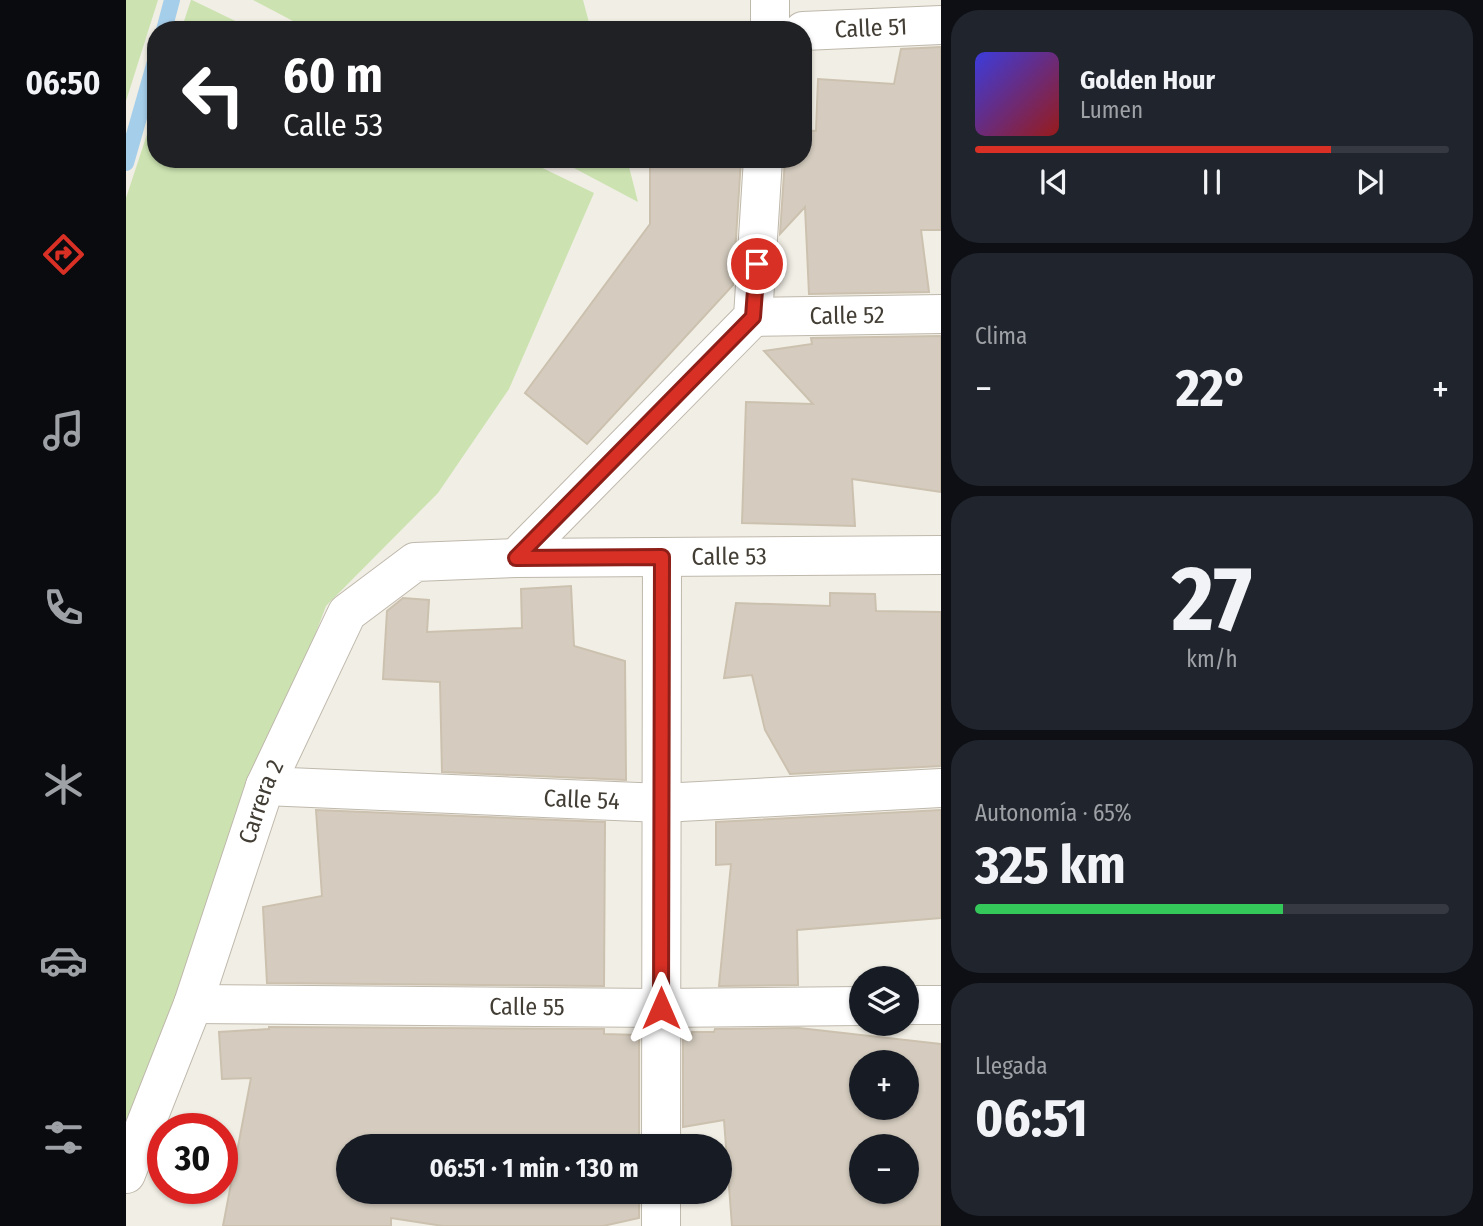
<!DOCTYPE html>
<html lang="es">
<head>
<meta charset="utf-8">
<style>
	body { margin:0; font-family:"Fira Sans Condensed",sans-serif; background:#20242c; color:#f1f3f6; height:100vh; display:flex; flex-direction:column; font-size:26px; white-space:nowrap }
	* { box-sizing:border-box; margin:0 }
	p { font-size:23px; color:#9ea1a6 }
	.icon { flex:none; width:38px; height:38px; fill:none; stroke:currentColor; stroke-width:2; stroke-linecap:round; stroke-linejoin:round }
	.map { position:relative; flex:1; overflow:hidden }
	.side { display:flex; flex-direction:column; gap:10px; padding:10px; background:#0d0f14; width:542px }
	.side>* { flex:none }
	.banner { position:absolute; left:21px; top:21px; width:665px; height:147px; border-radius:28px; box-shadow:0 2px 5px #0004; background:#202124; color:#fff; overflow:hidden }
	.fabs { position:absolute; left:723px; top:966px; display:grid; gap:14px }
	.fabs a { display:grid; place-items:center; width:70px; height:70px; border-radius:50%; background:#171b24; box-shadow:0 2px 5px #0004; font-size:35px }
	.speed { position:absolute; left:21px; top:1113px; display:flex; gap:14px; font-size:35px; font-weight:700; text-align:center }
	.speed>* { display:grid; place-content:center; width:91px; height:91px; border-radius:50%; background:#171b24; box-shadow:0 2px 5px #0004; line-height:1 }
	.speed .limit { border:10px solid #d22; background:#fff; color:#111 }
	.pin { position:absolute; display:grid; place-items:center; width:60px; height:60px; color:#fff; margin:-30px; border:4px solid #fff; border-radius:50%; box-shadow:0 2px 7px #0007 }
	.me { position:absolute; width:77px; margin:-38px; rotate:0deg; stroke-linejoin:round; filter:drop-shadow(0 0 5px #0008) }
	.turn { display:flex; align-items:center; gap:24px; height:147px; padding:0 21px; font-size:32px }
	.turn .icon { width:91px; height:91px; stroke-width:2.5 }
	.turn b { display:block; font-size:49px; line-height:60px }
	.big { font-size:52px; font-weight:700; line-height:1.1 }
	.side .widget { flex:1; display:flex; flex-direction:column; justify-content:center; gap:10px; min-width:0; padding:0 24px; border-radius:28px; background:#20242c }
	.side .dial { align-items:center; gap:0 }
	.dial b { font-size:91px; line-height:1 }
	.song { display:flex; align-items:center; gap:21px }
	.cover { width:84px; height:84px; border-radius:10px; background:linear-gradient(135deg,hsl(240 70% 55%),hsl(0 70% 35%)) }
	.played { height:7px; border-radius:4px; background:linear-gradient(90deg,#d93025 75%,#363941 75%) }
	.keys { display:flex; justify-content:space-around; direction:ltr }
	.heat { display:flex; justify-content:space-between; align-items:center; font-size:38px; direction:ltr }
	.charge { height:10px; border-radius:5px; background:linear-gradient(90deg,#34c759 65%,#363941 0) }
	.trip { position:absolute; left:210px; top:1134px; width:396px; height:70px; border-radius:35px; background:#171b24; box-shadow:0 2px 5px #0004; font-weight:700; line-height:70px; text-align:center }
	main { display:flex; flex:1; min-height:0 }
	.tabs { display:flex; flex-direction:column; width:126px; justify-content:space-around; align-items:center; background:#090b0e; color:#9ea1a6 }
	.tabs .icon { width:49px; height:49px }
	.tabs .current { color:#d93025 }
	.tabs b { font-size:32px; color:#f1f3f6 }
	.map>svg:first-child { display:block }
	.green { fill:#cce3b1 }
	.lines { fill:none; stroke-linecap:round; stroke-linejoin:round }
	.stream { stroke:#a5ceeb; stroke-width:16 }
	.building { fill:#d5ccbf; stroke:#ccc1af; stroke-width:2; fill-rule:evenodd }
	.street-casing { stroke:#bfb8ac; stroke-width:40 }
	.street { stroke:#fff; stroke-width:38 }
	.route-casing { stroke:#8d1f18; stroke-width:18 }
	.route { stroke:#d93025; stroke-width:12 }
	.labels { text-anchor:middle; stroke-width:5; stroke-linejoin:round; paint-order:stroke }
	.street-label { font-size:24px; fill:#433e35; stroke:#fff }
</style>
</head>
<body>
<main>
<nav class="tabs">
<b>06:50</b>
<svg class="icon current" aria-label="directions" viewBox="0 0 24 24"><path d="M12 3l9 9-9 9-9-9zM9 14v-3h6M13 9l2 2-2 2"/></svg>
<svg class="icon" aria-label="music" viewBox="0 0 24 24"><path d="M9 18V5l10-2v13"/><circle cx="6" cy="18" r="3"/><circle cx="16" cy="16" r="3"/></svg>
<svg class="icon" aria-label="phone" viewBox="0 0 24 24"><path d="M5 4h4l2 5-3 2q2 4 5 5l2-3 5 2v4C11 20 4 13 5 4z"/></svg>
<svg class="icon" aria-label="climate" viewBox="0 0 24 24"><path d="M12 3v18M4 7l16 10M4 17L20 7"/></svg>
<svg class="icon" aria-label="car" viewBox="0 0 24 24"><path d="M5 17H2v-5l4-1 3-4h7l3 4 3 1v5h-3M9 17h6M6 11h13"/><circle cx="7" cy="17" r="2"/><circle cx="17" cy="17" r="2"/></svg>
<svg class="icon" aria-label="filters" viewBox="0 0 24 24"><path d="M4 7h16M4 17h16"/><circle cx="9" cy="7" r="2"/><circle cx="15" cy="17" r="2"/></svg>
</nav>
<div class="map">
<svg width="815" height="1226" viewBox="0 0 815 1226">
	<rect width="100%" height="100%" fill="#f1eee5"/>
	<!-- green -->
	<path class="green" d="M0,0H32L0,101Z
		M65,0H66L128,30H55Z
		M127,0H457L465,30H184Z
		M30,107V159H398L468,193L383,389L312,493L200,606L0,1134V198Z
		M431,159H501L512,202Z"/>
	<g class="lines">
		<!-- stream -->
		<path class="stream" d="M38,30L46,0
			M0,163L30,58"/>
	</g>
	<!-- building -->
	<path class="building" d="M815,47V230H795L803,292L683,294L679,207L654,234L659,159H677V130L690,131L692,79L768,84L775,49Z
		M524,159H615L607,285L461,444L399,393L524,224Z
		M815,336V492L726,479L729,526L616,523L620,402L687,404L638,351L686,344L685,338Z
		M445,586L448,646L499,661L500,780L316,772L314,682L257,679L261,611L277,598L303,600L301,632L396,628L395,589Z
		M704,593L749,594L750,611L815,612V766L664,774L639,730L626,675L598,678L610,603L704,606Z
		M190,810L479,822L478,986L141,983L137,907L196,896Z
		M815,810V918L671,930L672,985L593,986L605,864L590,865V822Z
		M143,1027L478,1029V1034L513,1035V1146H222V1192H513V1218L477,1226H317L265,1218V1226H97L125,1078L96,1079L93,1032L143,1029Z
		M673,1028L815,1044V1226H606L598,1120L557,1127V1037H566V1032H588L589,1029ZM735,1062H780V1108H735ZM735,1146H780V1192H735Z"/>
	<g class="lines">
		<!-- street casing -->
		<g class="street-casing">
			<g id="street">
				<path d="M644,0V30"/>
				<path id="s1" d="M677,31L815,25"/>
				<path id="s2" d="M627,317L815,314"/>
				<path d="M390,558L627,317L637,159"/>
				<path id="s3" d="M139,786L536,803L815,788"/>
				<path id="s4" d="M67,1004L535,1008L735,1006"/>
				<path d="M780,1005H815"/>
				<path d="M535,1146L536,557"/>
				<path id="s5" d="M0,1174L67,1004L139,786L221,613L289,562L390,558L815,555"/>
				<path d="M535,1226V1192"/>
			</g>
		</g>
		<!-- street -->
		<use href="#street" class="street"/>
	</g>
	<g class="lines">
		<!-- route casing -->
		<g class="route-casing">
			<path id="route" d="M535,1008L536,557L390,558L627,317L631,264"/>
		</g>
		<!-- route -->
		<use href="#route" class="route"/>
	</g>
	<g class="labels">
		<!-- street labels -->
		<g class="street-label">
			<text dy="8" stroke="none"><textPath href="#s1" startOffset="68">Calle 51</textPath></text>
			<text dy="8" stroke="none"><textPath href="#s2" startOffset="94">Calle 52</textPath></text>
			<text dy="8" stroke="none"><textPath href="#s5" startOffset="1003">Calle 53</textPath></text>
			<text dy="8" stroke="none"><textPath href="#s3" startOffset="317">Calle 54</textPath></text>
			<text dy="8" stroke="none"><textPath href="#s5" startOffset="396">Carrera 2</textPath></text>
			<text dy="8" stroke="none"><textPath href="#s4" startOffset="334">Calle 55</textPath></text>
		</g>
	</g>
</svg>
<div class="fabs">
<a><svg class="icon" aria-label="layers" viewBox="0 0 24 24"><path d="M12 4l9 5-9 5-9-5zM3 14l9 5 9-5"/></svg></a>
<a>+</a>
<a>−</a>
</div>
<div class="speed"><div class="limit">30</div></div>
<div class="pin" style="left:631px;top:264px;background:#d93025"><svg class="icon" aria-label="arrive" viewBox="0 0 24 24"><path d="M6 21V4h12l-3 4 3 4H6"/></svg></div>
<svg class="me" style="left:535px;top:1008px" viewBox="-20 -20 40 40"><path d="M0-17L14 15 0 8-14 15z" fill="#d93025" stroke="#fff" stroke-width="4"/></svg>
<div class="trip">06:51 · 1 min · 130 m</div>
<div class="banner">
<div class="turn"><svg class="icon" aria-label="left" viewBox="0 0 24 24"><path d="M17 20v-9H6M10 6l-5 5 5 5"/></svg><div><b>60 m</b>Calle 53</div></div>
</div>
</div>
<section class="side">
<div class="widget">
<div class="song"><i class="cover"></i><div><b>Golden Hour</b><p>Lumen</p></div></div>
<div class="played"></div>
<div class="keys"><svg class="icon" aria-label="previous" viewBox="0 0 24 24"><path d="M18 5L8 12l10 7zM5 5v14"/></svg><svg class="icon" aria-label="pause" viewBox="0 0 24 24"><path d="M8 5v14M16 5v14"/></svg><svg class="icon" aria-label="next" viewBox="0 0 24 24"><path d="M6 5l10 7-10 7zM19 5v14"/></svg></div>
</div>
<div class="widget"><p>Clima</p>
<div class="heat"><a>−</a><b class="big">22°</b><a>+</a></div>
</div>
<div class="widget dial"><b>27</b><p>km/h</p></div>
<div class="widget"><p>Autonomía · 65%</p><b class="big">325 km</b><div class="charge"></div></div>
<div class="widget"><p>Llegada</p><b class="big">06:51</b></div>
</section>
</main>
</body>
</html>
